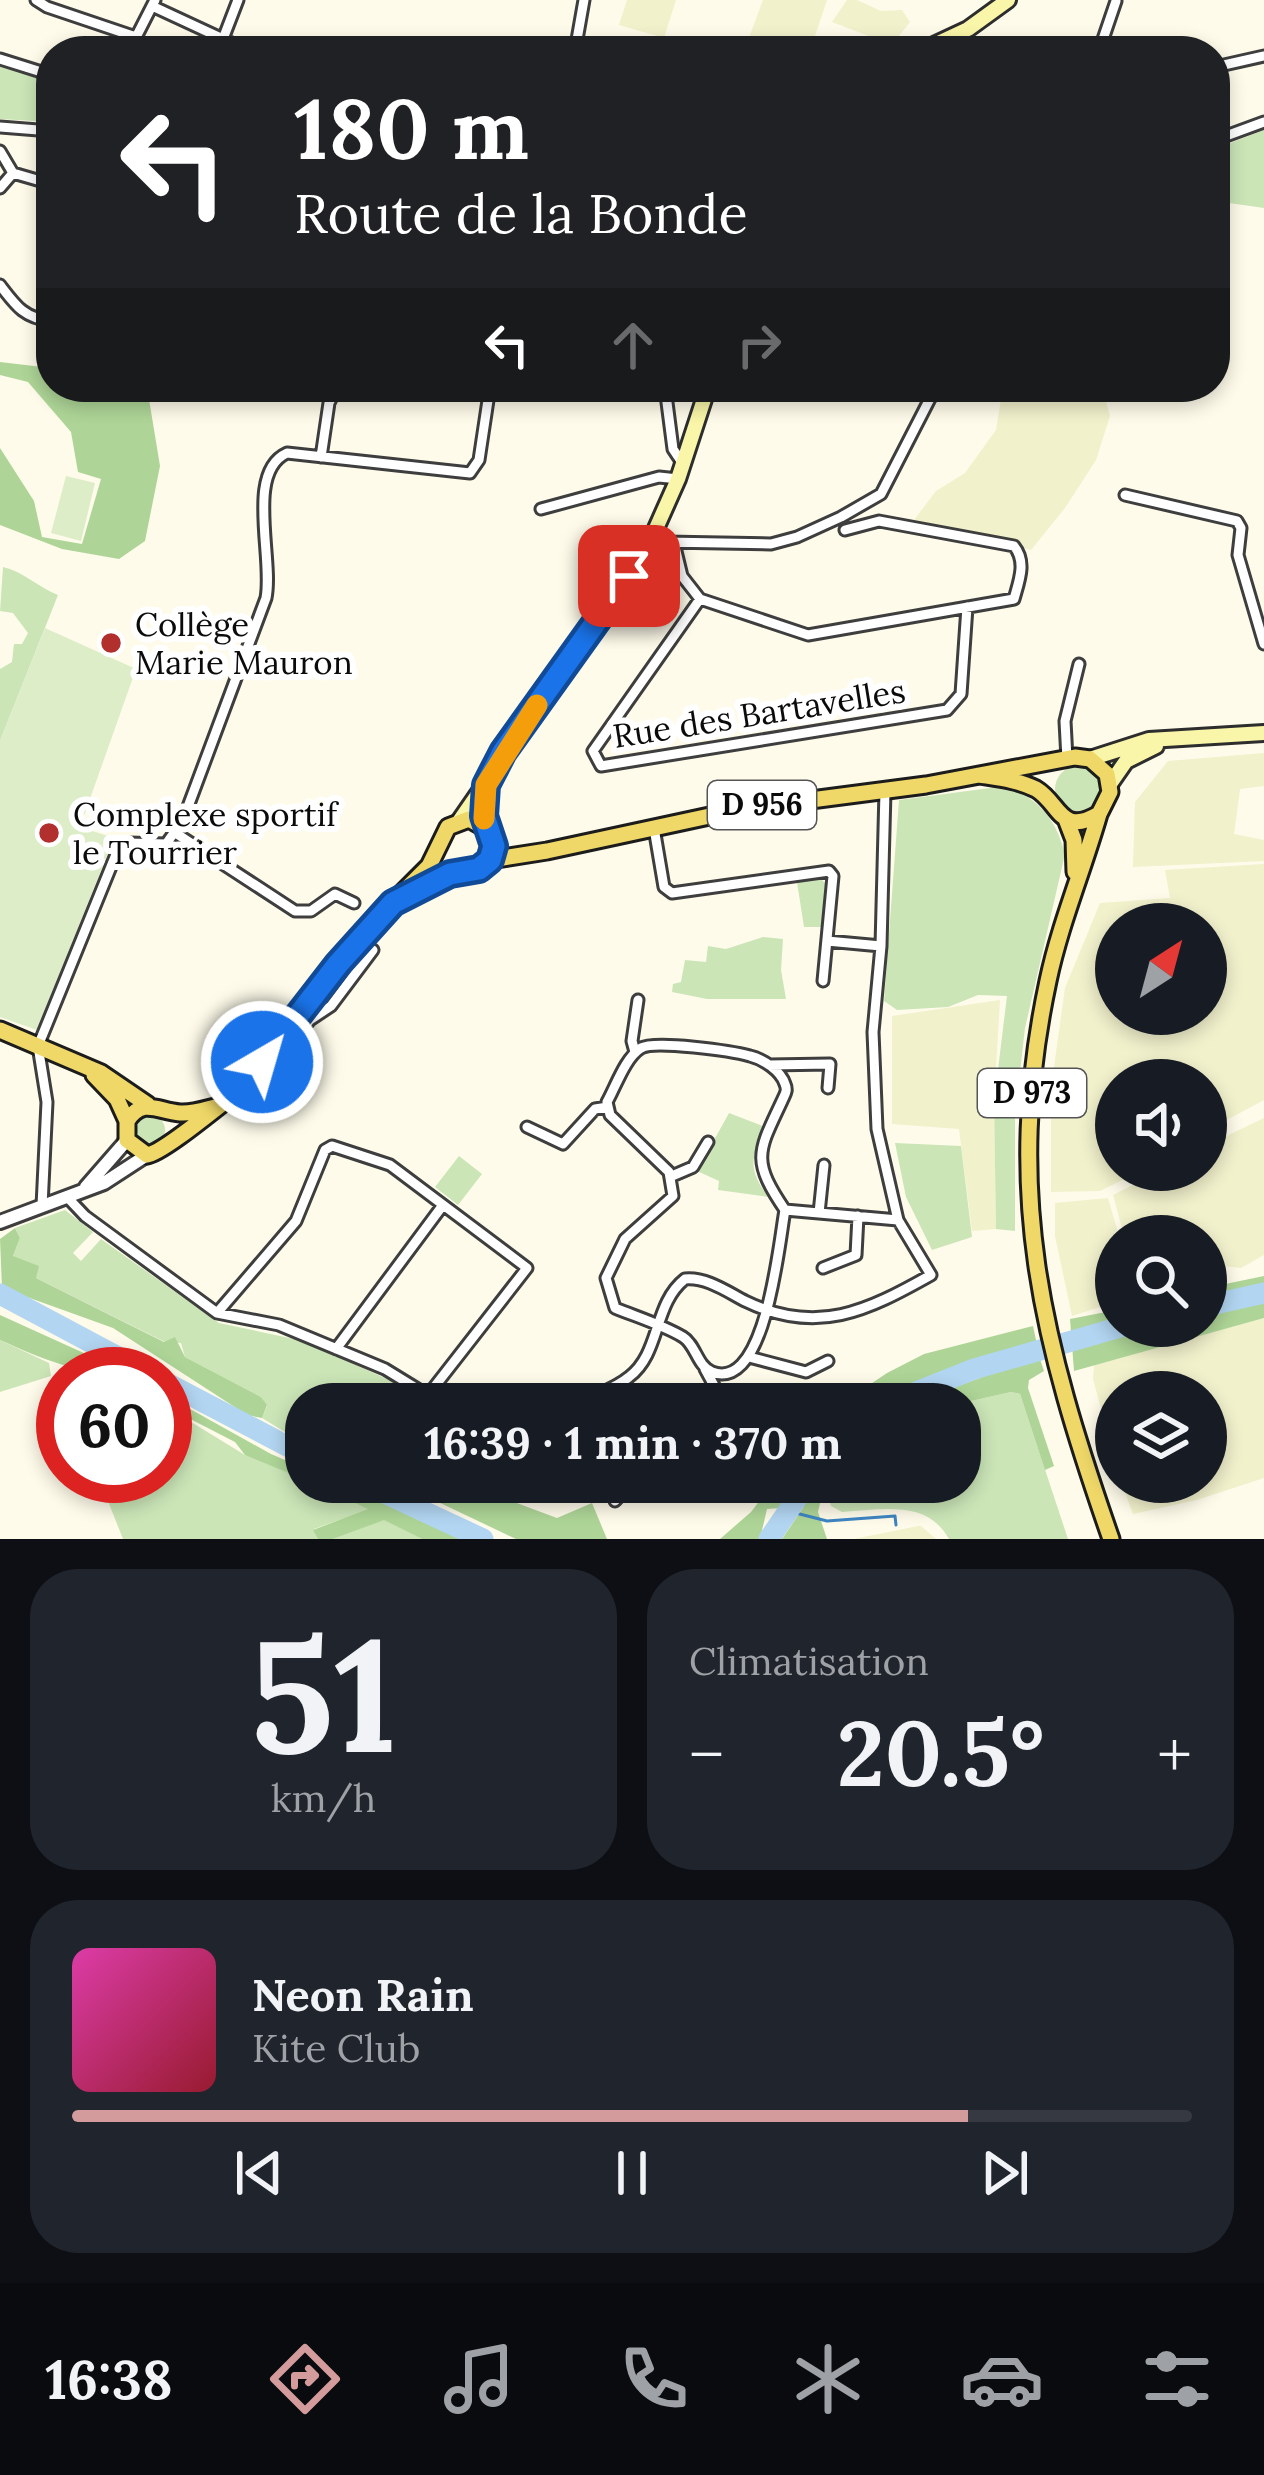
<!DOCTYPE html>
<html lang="fr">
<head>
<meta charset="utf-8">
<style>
	body { margin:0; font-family:Lora,serif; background:#20242c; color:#f1f3f6; height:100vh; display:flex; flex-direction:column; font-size:45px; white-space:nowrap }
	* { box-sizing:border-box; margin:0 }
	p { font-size:39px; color:#9ea1a6 }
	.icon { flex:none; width:66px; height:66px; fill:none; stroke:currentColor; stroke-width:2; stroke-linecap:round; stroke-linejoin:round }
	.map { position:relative; height:1539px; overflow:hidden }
	.side { display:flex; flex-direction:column; gap:30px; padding:30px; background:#0d0f14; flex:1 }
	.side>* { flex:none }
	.top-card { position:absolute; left:36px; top:36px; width:1194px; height:366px; border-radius:48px; box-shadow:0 6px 18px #0003; background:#202124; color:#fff; overflow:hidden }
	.needle { width:78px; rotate:36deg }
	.controls { position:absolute; left:1095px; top:903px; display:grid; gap:24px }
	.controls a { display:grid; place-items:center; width:132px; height:132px; border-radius:50%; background:#171b24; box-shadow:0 6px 18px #0003; font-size:60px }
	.speed { position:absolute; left:36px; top:1347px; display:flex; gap:24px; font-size:60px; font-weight:700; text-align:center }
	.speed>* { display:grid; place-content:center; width:156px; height:156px; border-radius:50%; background:#171b24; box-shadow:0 6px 18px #0003; line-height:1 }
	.speed .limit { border:18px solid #d22; background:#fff; color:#111 }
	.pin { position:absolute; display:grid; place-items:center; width:102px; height:102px; color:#fff; margin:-51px; border-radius:24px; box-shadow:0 6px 18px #0006 }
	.me { position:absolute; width:132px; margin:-66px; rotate:38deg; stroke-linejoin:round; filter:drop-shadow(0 0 9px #0008) }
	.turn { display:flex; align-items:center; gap:42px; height:252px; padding:0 60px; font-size:54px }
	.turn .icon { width:156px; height:156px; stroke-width:2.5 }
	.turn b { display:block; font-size:84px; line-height:102px }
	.lanes { display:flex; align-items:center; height:114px; padding:0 60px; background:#0003; justify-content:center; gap:60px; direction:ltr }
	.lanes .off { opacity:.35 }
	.big { font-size:90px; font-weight:700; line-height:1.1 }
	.side .card { flex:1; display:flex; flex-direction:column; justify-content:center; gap:18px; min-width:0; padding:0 42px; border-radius:48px; background:#20242c }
	.side .dial { align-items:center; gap:0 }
	.dial b { font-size:156px; line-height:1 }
	.song { display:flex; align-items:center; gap:36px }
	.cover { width:144px; height:144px; border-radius:18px; background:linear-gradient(135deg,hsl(320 70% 55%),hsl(350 70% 35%)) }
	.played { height:12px; border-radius:6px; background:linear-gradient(90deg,#d49b9c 80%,#363941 80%) }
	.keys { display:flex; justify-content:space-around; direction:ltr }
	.heat { display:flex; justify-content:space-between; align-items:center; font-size:66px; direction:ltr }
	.side .tiles { flex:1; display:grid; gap:30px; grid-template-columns:1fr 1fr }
	.card:last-child { grid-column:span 2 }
	.trip { position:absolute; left:285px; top:1383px; width:696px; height:120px; border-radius:48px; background:#171b24; box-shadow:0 6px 18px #0003; font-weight:700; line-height:120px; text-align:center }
	.dock { display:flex; height:192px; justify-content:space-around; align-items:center; background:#090b0e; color:#9ea1a6 }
	.dock .icon { width:84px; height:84px }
	.dock .current { color:#d49b9c }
	.dock b { font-size:54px; color:#f1f3f6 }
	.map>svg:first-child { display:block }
	.farmland { fill:#f1f1cc; fill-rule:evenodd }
	.green { fill:#cbe5b7 }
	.forest { fill:#aed597 }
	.pitch { fill:#ddedc8 }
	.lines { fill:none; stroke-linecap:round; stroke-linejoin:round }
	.stream { stroke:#3e85c3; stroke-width:3 }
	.river { stroke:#b2d5f1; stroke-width:21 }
	.minor-casing { stroke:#3e3e3e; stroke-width:15 }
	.tertiary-casing { stroke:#3e3e3e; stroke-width:18 }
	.secondary-casing { stroke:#2d2d2d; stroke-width:20 }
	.primary-casing { stroke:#1c1c1c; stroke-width:21 }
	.minor { stroke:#fff; stroke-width:9 }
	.tertiary { stroke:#fff; stroke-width:12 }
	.secondary { stroke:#f9f6a9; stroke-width:14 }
	.primary { stroke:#efd868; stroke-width:15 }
	.route-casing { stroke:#114b97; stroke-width:30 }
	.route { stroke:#1a73e8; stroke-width:21 }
	.slow { stroke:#f59e0b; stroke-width:21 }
	.poi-dot { fill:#b1302d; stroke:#fff; stroke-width:4.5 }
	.labels { text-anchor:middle; stroke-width:12; stroke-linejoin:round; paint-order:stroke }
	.shield { fill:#fff; stroke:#545454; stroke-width:3 }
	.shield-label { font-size:30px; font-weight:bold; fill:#0b0b0b }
	.poi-label { font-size:33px; fill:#0b0b0b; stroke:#fff; text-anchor:start }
	.street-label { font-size:33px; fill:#0b0b0b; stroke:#fff }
</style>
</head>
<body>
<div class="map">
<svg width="1264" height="1539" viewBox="0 0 1264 1539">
	<rect width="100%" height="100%" fill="#fefbea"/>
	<!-- farmland -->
	<path class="farmland" d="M627,0H676L664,38L619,25Z
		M763,0H827L810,51H744Z
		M847,0H857L881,11L902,10L910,22L892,45L832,22Z
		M1003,387H1102L1110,416L1096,460L1065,508L1031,550L914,520L936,491L965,473L996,430Z
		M1264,753V786L1240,789L1234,834L1264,840V861L1133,867L1135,802L1168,761Z
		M1264,864V1100L1206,1131V1080H1116V1170H1143L1100,1191L1051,1192V1088L1065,988L1100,903L1170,898L1165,870ZM1116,924H1206V1014H1116Z
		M1000,1000L994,1102L996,1229L972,1231L959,1129L892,1124V1016Z
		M1264,1118V1255L1241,1268L1223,1266L1206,1272V1236H1124L1113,1195L1163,1170H1206V1146Z
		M1108,1198L1119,1236L1116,1302L1072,1316L1055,1236V1203Z
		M1264,1318V1478L1197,1500L1133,1514L1121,1482H1206V1392H1116V1464L1093,1379L1094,1365Z
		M921,1526L936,1539H854L918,1526Z"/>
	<!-- green -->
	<path class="green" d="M0,64L51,80V122L0,119Z
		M1264,130V208L1215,201V149Z
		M3,567C24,572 38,587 58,595L0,741V669L12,662L14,644H22L28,633L13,613L0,611Z
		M1055 789a23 23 0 1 1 46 0a23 23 0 1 1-46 0Z
		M998,787C1035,792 1056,818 1065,854L1025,1028L1015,1116V1231L996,1229L994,1102L1007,996L978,995L948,1007L897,1010L884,1001L899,800Z
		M819,877L826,884L824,927H804L797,882Z
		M763,937L783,939L781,970L786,999H707L672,992L673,984L681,982L685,960L706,962L708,946L726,949Z
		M729,1113L765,1127C751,1157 747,1170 769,1197L718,1190L719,1181L697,1171Z
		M137 1130a14 14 0 1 1 28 0a14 14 0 1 1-28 0Z
		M895,1143L961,1146L972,1237L932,1250L906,1197Z
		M459,1156L482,1174L458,1205L435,1187Z
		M65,1210L93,1232L73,1253L81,1261L101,1239L219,1323L299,1340L392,1381L427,1404H306V1445L262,1418L267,1406L261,1397L185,1357L181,1343L165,1342L36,1278L13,1256L20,1238L15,1228Z
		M0,1340L49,1363L51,1376L0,1392Z
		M1011,1392L1020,1394L1068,1539H949C927,1499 881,1510 842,1512L831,1506L825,1482H960L958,1404Z
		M165,1406L245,1455L261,1459L370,1509L314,1529L318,1539H123L98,1476H165Z
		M462,1482H506V1499L474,1497Z
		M384,1519L422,1539H333Z"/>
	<!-- forest -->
	<path class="forest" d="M0,362L51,368V387H147L160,466L145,541L119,559L62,549L0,525V448L34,501L42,537L82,544L101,479L78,472L71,432L28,382L0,375Z
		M15,1228L20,1238L13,1256L39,1266L36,1278L164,1342L175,1337L185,1357L261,1397L267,1405L262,1418L247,1415L113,1328L2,1288L0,1239Z
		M1264,1276V1318L1074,1371L1070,1319L1116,1310V1326H1206V1288Z
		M0,1315L130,1374C78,1374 47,1361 0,1340Z
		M1033,1326L1037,1345L918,1383L874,1404H841L887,1373L924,1354Z
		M1039,1356L1044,1371L1029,1380L1028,1388L1054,1466L1045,1470L1020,1394L1011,1392L958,1404H910Z
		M165,1395L271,1454L306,1469V1480L245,1455L235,1442L165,1406Z
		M311,1482H335L463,1539H422L384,1520L333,1539H318L313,1530L368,1509Z
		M396,1482H462L475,1497L506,1499L557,1518L592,1503L607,1539H516Z
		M774,1482H795L781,1508L767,1509L760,1539H720L751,1512Z
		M814,1482H825L818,1512L827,1539H782L803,1508Z"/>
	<!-- pitch -->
	<path class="pitch" d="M66,476L95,483L81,541L51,533Z
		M45,628L136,669L80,827L114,838L37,1030L0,1017V741Z"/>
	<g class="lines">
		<!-- stream -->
		<path class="stream" d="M788,1511L827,1521L895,1516L896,1525"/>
		<!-- river -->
		<path class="river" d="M0,1294L150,1374
			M1206,1306L1264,1293
			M165,1382L306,1456
			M886,1404L974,1369L1124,1326
			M361,1482L483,1539
			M769,1539L808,1482"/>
		<!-- minor casing -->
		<g class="minor-casing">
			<path id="minor" d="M36,0L47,7L136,37
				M152,6L249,51
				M223,39L238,0
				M454,46L466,51
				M129,51L155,0
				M336,51L338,46
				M575,51L584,0
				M1099,51L1116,1
				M0,59L51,75
				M1215,67L1264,56
				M0,127L51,131
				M1215,140L1264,122
				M0,151L13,173
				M13,173L51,184
				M0,188L13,173
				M0,285C16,306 24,318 51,321
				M665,387L673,449L683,464
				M321,457L329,403L337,387
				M1125,495L1237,521L1241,528L1238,555L1264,644
				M541,509L659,477L678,479
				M653,537L665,542L771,544L797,537L841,517L881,494L936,387
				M674,543L682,576L700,599L808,635L1014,599C1019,581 1027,562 1014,546L879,521L845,530
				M700,599L593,751L601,766L947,710L961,694L967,607
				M1067,759L1065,721L1079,664
				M654,828L664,887L672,893L829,871L833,876L823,981
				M177,834L295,911H311L335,894L354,903
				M827,941L881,946
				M635,1052L632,1041L638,1000
				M262,1062L282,1056L310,1020L331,1006L373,950
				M769,1065L830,1064L828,1088
				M527,1127L563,1144L595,1109L608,1107
				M672,1176L693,1167L708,1142
				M68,1198L85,1216L217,1313L279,1325L385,1369L442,1404
				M42,1206L47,1102L38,1046L117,852L128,843L166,844L183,820L266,598C274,558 245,472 287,453L470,473L479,460L490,387
				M785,1210C779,1242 766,1393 712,1372C697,1366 696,1345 683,1337C663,1325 637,1317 615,1308L606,1278L625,1239L673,1196L669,1172L610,1115L607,1102C616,1086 625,1058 641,1048C655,1040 732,1051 750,1056C763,1059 781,1071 785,1084C788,1091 785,1094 782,1101C758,1152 751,1160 785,1210L898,1220
				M819,1213L824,1165
				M823,1268L856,1255L858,1216
				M217,1313L296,1221L325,1150L332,1146L390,1165L527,1268L428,1395
				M336,1349L443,1205
				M749,1357L806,1372L828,1361
				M705,1369L724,1404
				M578,1404C594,1395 615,1389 629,1377C661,1353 653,1304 685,1279C706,1277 726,1291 745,1301C817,1336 867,1311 931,1275L898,1220L877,1129L873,1032L881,946L885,791
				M615,1501L629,1486L649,1485"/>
		</g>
		<!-- tertiary casing -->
		<g class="tertiary-casing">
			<path id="tertiary" d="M86,1187L127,1140
				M0,1222L104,1183L147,1155"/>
		</g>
		<!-- secondary casing -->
		<g class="secondary-casing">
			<path id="secondary" d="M921,51L968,29L1008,0
				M1090,759L1149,740L1264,733
				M1110,784L1126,761L1156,746
				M460,820L646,551L678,479L708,387
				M485,825L486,785"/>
		</g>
		<!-- primary casing -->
		<g class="primary-casing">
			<path id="primary" d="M1099,814C1083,870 1060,924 1048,981C1003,1192 1042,1341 1111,1539
				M1066,819L1074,840L1075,872
				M490,860L547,851L742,809L926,785L1075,757L1090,759L1107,774L1110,792L1099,814C1060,837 1060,803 1036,789C1018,780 998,778 979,775
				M0,1030L101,1073L148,1105
				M94,1075L117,1099L127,1121
				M219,1106C206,1109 193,1114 180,1113C157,1111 143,1097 127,1121V1140L147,1155C162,1153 215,1109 232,1096L374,921L429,866L448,827L469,819L490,831C505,874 470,866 446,876C428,883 410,893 393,903"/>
		</g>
		<!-- minor -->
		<use href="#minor" class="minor"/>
		<!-- tertiary -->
		<use href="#tertiary" class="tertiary"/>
		<!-- secondary -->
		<use href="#secondary" class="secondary"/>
		<!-- primary -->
		<use href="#primary" class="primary"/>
	</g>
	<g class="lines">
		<!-- route casing -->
		<g class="route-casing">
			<path id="route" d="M262,1062L338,964L393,903L450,874L479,869L490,860L494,846L484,816L486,785L503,752L629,576"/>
		</g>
		<!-- route -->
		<use href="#route" class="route"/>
		<!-- slow -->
		<path class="slow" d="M484,819L486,785L537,705"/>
	</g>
	<!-- markers -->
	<g class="poi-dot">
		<circle cx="111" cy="643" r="12"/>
		<circle cx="49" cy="833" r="12"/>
	</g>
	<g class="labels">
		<!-- shield labels -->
		<g class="shield">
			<rect x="708" y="781" width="108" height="48" rx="9"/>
			<rect x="978" y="1069" width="108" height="48" rx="9"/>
		</g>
		<g class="shield-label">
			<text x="762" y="815">D 956</text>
			<text x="1032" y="1103">D 973</text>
		</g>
		<!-- poi labels -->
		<g class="poi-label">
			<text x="135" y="636">Collège<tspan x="135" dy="38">Marie Mauron</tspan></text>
			<text x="73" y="826">Complexe sportif<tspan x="73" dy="38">le Tourrier</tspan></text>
		</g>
		<!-- street labels -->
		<g class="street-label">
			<text transform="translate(759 713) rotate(-9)" y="12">Rue des Bartavelles</text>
		</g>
	</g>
</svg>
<div class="controls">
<a><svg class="needle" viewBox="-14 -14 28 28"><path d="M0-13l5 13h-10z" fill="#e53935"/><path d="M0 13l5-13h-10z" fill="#9ea1a6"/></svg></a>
<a><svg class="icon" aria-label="sound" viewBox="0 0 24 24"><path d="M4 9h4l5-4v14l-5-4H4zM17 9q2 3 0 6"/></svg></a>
<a><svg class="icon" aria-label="search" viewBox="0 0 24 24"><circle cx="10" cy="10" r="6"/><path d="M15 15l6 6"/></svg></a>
<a><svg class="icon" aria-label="layers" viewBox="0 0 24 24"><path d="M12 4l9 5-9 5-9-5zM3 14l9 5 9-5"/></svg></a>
</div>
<div class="speed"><div class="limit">60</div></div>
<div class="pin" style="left:629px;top:576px;background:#d93025"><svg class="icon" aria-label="arrive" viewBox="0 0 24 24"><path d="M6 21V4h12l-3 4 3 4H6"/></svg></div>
<svg class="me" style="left:262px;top:1062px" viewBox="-20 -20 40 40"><circle r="17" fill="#1a73e8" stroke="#fff" stroke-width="3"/><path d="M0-11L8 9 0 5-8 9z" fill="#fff"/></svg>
<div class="trip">16:39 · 1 min · 370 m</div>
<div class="top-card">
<div class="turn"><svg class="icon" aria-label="left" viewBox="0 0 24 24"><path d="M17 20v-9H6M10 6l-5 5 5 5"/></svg><div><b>180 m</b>Route de la Bonde</div></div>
<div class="lanes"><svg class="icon" aria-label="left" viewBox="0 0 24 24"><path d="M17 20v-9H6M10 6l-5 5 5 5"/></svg><svg class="icon off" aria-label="ahead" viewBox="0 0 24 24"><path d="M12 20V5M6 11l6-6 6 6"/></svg><svg class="icon off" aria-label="right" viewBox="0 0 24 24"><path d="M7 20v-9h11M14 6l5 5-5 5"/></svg></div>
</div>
</div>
<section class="side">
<div class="tiles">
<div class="card dial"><b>51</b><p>km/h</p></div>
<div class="card"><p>Climatisation</p>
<div class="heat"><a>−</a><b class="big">20.5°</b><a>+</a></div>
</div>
<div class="card">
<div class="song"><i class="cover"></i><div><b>Neon Rain</b><p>Kite Club</p></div></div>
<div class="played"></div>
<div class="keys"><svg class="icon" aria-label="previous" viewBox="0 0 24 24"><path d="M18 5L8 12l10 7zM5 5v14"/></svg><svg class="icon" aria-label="pause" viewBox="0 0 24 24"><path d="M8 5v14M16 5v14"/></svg><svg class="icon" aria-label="next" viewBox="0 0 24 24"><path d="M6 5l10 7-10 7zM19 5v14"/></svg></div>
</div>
</div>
</section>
<nav class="dock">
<b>16:38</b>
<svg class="icon current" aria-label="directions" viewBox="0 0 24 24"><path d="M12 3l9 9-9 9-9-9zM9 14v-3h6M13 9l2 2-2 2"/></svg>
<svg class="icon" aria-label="music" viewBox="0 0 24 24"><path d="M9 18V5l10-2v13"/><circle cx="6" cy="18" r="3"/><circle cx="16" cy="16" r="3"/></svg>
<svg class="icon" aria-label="phone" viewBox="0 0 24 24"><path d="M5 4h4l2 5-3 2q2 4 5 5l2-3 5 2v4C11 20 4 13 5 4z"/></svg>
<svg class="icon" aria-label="climate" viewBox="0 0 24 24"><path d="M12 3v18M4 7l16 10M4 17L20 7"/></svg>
<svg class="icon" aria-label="car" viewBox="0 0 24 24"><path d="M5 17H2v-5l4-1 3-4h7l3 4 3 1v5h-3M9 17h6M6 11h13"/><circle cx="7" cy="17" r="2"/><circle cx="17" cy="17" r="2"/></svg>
<svg class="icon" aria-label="filters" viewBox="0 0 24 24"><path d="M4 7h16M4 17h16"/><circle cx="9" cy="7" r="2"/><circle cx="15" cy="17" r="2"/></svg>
</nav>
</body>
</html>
